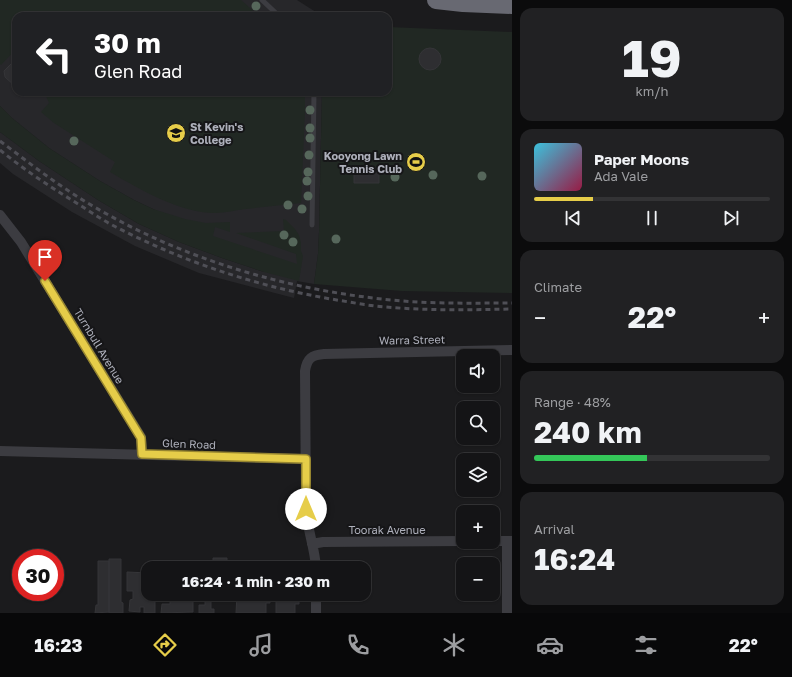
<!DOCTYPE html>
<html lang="en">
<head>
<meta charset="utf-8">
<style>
	body { margin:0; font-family:"Golos Text",sans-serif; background:#212123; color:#f1f3f6; height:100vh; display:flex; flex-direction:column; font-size:15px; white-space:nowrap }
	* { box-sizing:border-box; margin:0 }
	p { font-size:13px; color:#9d9ea1 }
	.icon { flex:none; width:22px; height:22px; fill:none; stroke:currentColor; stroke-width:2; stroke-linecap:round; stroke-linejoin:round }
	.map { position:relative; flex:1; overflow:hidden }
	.panel { display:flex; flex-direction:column; gap:8px; padding:8px; background:#0b0b0c; width:280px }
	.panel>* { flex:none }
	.top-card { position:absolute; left:12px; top:12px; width:380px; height:84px; border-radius:12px; box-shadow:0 1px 3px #0004,0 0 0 1px #333335; background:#202124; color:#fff; overflow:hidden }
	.fabs { position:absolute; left:456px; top:349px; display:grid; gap:8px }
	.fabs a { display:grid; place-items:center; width:44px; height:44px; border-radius:8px; background:#141416; box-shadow:0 1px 3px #0004,0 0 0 1px #333335; font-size:20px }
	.speed { position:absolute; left:12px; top:549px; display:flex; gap:8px; font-size:20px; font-weight:700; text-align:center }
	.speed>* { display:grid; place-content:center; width:52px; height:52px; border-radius:50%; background:#141416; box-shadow:0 1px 3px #0004,0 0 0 1px #333335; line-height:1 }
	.speed .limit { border:6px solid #d22; background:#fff; color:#111 }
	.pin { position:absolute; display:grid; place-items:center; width:34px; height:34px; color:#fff; margin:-41px -17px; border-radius:50% 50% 50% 0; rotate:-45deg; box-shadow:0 0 4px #0007 }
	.pin .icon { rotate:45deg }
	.me { position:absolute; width:44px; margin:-22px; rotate:0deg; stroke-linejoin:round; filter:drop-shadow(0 0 3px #0008) }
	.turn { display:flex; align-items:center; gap:14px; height:84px; padding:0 16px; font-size:18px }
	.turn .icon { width:52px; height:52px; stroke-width:2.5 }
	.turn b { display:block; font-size:28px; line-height:34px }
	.big { font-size:30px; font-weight:700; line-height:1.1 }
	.panel .widget { flex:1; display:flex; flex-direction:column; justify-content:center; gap:6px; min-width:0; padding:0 14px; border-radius:12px; background:#212123 }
	.panel .dial { align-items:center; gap:0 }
	.dial b { font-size:52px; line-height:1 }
	.song { display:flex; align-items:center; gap:12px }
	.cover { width:48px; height:48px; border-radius:6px; background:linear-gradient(135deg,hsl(190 70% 55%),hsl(340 70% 35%)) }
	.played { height:4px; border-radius:2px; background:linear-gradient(90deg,#e6cd49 25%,#333335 25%) }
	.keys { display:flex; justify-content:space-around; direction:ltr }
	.heat { display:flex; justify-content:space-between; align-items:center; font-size:22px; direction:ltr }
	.charge { height:6px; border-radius:3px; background:linear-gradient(90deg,#34c759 48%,#333335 0) }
	.trip { position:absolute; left:141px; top:561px; width:230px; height:40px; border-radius:12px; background:#141416; box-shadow:0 1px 3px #0004,0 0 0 1px #333335; font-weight:700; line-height:40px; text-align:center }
	.tabs { display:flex; height:64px; justify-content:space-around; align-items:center; background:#080809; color:#9d9ea1 }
	.tabs .icon { width:28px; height:28px }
	.tabs .active { color:#e6cd49 }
	.tabs b { font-size:18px; color:#f1f3f6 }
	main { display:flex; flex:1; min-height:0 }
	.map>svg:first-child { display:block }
	.built { fill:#27272a }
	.green { fill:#212823 }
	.building { fill:#2e2e31; stroke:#353538 }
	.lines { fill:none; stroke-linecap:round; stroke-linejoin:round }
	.service { stroke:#3c3c41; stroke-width:5 }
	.minor { stroke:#3c3c41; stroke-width:10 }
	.motorway { stroke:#686972; stroke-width:18 }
	.rail { stroke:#4f4f56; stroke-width:3; stroke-dasharray:5 4; stroke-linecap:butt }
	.tree { fill:#56675b }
	.route-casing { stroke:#96852f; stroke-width:10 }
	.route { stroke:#e6cd49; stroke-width:7 }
	.labels { text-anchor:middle; stroke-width:4; stroke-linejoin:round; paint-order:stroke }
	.poi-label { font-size:11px; font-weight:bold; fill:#aeb0bb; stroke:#161618; text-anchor:start }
	.street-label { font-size:11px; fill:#aeb0bb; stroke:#161618 }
</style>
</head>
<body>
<main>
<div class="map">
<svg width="512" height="613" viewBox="0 0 512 613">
	<rect width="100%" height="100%" fill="#1b1b1d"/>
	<!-- built -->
	<path class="built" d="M0,0H297L322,16H16V92H322L319,232L318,254L314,284L297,281L294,298L199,273L135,246L72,212L13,174L0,163V132L39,161L98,200L139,224L179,242L222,258L264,272L191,229L153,209L134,200L100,181L49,148L12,118L0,106Z"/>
	<!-- green -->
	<path class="green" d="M0,0H241L259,16H16V49L1,65L0,64Z
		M388,27L512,32V293L402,291L314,284L318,254L319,232L322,92H388Z
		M49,92H305V111L301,203C283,205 264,207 246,209C236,210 225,213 215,213C180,213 139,189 110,172L115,162L54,123L41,112L49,103L46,96Z
		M0,106L12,118L49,148L100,181L134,200L153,209L185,219L206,223L230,222V232L215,227L213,236L297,264L296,254L236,233L284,231L283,219L286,220L295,229L299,235L301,243V251L303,256L299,281L264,272L222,258L179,242L139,224L98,200L39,161L0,132Z"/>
	<!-- building -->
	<path class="building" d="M419 59a11 11 0 1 1 22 0a11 11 0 1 1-22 0Z
		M16,59V87L5,77L4,71Z
		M21,92H37L34,95L25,96Z
		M379,168V183H354V169Z
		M213,558H227V568H205V567H213Z
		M109,559H121V602L123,603V613H109Z
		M98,561H109V612L95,613L96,605H98Z
		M127,572L148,573V594H155V613H144V607H140V612L129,611L130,600L133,599V591H127Z
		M163,594H193V612L161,613L162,604H170V597H163Z
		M205,594H226V597H211V609H214V613H199V605H205Z
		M237,594H270V603H266V613H236Z
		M276,594H299V604H295V613H276Z"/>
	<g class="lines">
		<!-- service -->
		<path class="service" d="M262,0L279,16
			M312,225L314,92"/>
		<!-- minor -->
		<path class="minor" d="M0,215L21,242L141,437L142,454
			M0,451L306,459
			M493,541H512
			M312,544L323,542L463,541
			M316,568C315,548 307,529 306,509L305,371C307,358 312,355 324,354L512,350
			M316,613V594
			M507,613V541"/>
		<!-- motorway -->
		<path class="motorway" d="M436,0L463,3L512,5"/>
		<!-- rail -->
		<path class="rail" d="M0,141C28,162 56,184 86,202C182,260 292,292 403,301C439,304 476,303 512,303
			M0,150C22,168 46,184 70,199C85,208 100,219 116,227C184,262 256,286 331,299C343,301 355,303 367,305C415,311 464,310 512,309"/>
	</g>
	<!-- trees -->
	<g class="tree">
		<circle cx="256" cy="6" r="4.5"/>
		<circle cx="310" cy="110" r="4.5"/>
		<circle cx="310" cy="128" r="4.5"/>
		<circle cx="310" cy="138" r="4.5"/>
		<circle cx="74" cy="141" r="4.5"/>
		<circle cx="309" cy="155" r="4.5"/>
		<circle cx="308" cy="172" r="4.5"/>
		<circle cx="433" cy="175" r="4.5"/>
		<circle cx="482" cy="176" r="4.5"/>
		<circle cx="395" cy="177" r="4.5"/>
		<circle cx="307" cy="181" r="4.5"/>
		<circle cx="308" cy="196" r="4.5"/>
		<circle cx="288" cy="205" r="4.5"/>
		<circle cx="302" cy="209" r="4.5"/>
		<circle cx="284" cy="235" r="4.5"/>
		<circle cx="336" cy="239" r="4.5"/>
		<circle cx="293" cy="242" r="4.5"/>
	</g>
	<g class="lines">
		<!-- route casing -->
		<g class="route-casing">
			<path id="route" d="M45,281L141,438L142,454L306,459V509"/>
		</g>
		<!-- route -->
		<use href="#route" class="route"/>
	</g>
	<!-- icons -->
	<defs>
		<g id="school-disc" transform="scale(1)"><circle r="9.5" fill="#e6cd49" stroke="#161618"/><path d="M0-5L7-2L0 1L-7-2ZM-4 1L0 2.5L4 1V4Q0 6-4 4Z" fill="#111"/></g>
		<g id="stadium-disc" transform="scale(1)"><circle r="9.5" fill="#e6cd49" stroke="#161618"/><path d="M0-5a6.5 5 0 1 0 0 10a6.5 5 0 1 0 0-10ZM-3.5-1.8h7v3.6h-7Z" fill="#111"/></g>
	</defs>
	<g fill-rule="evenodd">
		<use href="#school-disc" x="176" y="133"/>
		<use href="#stadium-disc" x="416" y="162"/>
	</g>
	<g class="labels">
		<!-- poi labels -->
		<g class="poi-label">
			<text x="190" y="131">St Kevin's<tspan x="190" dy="13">College</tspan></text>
			<text x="402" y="160" text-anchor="end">Kooyong Lawn<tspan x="402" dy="13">Tennis Club</tspan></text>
		</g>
		<!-- street labels -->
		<g class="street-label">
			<text transform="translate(412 340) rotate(-1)" y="4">Warra Street</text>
			<text transform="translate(99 346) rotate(59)" y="4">Turnbull Avenue</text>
			<text transform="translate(189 444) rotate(2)" y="4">Glen Road</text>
			<text x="387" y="534">Toorak Avenue</text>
		</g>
	</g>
</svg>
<div class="fabs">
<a><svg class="icon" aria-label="sound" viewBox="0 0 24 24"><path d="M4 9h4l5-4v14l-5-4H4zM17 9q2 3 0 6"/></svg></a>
<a><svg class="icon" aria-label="search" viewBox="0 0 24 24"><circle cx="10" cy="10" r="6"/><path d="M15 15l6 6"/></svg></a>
<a><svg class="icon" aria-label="layers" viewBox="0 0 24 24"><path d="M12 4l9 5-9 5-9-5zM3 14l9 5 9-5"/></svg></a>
<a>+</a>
<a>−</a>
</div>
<div class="speed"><div class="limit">30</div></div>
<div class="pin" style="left:45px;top:281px;background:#d93025"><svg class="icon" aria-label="arrive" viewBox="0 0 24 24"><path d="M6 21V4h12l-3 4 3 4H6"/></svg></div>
<svg class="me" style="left:306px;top:509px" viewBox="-20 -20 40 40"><circle r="19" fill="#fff"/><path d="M0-13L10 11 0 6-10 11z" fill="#e6cd49"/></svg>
<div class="trip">16:24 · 1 min · 230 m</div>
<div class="top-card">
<div class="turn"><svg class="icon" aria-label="left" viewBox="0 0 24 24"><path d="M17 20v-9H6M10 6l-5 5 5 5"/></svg><div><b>30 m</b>Glen Road</div></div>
</div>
</div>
<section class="panel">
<div class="widget dial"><b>19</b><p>km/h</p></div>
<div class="widget">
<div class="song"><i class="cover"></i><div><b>Paper Moons</b><p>Ada Vale</p></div></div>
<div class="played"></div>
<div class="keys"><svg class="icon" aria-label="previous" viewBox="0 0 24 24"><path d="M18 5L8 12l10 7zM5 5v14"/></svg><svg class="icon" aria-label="pause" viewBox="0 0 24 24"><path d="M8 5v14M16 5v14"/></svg><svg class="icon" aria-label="next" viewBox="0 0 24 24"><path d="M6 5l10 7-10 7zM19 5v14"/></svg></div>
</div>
<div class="widget"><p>Climate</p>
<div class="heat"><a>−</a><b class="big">22°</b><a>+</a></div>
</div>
<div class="widget"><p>Range · 48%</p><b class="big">240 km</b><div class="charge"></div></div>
<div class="widget"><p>Arrival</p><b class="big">16:24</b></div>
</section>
</main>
<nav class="tabs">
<b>16:23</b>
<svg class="icon active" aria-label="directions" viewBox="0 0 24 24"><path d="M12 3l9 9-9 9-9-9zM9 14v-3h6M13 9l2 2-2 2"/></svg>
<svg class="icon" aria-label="music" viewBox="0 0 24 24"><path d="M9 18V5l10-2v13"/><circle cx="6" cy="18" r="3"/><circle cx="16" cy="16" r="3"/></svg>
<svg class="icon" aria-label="phone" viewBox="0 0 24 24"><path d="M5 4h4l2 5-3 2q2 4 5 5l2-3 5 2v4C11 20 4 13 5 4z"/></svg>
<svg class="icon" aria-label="climate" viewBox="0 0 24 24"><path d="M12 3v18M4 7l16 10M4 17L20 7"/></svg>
<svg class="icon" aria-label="car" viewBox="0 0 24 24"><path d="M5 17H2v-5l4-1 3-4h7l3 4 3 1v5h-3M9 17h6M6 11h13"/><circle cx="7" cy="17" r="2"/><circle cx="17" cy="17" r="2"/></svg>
<svg class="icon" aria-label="filters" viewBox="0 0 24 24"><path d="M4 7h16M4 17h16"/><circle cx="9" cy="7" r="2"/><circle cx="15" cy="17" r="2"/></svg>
<b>22°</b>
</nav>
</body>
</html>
